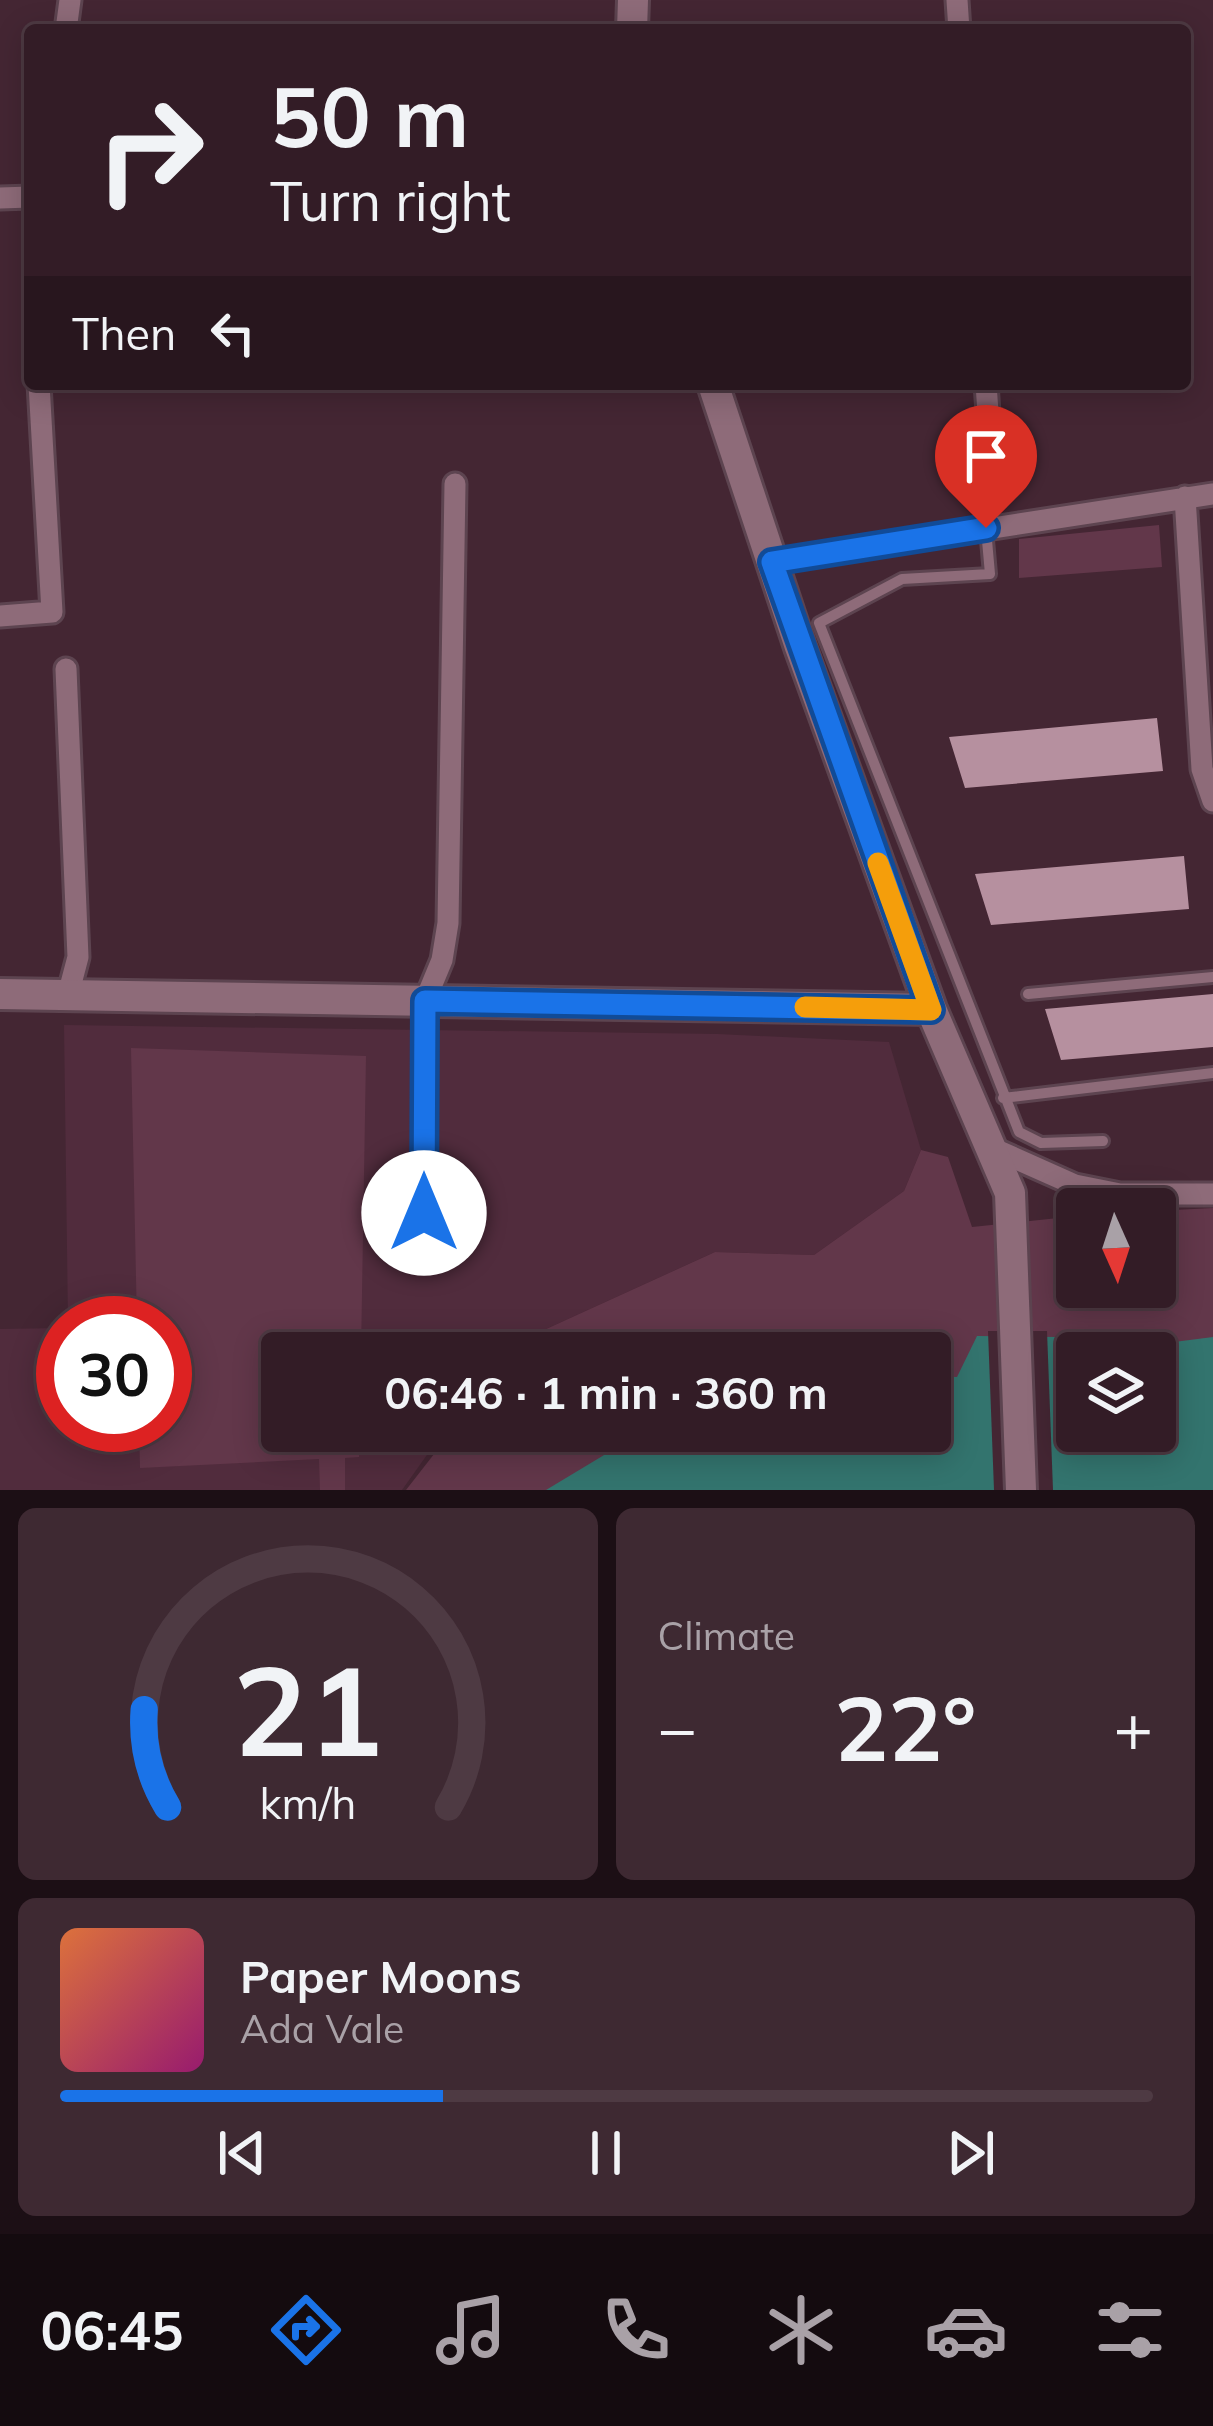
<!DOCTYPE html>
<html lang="en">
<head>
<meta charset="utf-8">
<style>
	body { margin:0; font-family:Mulish,sans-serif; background:#3e2932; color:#f1f3f6; height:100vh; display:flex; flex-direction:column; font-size:45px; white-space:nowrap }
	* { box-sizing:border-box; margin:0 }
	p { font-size:39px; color:#a9a1a7 }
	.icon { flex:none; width:66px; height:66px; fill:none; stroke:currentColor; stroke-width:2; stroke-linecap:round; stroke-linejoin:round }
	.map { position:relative; height:1490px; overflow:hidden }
	.sheet { display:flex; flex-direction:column; gap:18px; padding:18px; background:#1c0f15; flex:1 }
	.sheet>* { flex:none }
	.guide { position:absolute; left:24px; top:24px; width:1167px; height:366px; border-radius:12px; box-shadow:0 6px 30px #0003,0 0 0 3px #4e3a43; background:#331c26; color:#f1f3f6; overflow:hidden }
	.needle { width:78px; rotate:177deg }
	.tools { position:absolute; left:1056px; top:1188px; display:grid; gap:24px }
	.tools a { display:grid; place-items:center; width:120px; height:120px; border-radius:12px; background:#331c26; box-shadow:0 6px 30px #0003,0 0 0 3px #4e3a43; font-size:60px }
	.speed { position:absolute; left:36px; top:1296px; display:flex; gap:24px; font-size:60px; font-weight:700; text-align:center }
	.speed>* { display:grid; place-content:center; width:156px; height:156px; border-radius:50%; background:#331c26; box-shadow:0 6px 30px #0003,0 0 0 3px #4e3a43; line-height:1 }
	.speed .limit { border:18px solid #d22; background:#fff; color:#111 }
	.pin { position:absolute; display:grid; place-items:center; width:102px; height:102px; color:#fff; margin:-123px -51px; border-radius:50% 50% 50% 0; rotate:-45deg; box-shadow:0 0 12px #0007 }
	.pin .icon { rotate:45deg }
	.me { position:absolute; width:132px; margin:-66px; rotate:0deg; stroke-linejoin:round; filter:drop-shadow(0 0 9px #0008) }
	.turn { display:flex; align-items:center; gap:42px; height:252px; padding:0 48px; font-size:54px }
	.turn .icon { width:156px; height:156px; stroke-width:2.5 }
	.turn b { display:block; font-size:84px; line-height:102px }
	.then { display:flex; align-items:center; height:114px; padding:0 48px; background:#0003; gap:24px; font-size:45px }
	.big { font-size:90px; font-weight:700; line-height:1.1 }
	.sheet .widget { flex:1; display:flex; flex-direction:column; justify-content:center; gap:18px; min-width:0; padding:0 42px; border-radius:18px; background:#3e2932 }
	.sheet .dial { align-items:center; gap:0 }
	.dial svg { height:312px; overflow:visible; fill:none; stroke:#4e3a43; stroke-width:7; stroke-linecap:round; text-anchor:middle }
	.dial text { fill:#f1f3f6; stroke:none }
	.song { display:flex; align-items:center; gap:36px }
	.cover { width:144px; height:144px; border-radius:18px; background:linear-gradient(135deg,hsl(20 70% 55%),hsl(320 70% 35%)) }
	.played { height:12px; border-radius:6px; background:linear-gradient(90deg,#1a73e8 35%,#4e3a43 35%) }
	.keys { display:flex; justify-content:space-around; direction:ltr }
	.heat { display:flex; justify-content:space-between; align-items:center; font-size:66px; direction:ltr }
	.sheet .tiles { flex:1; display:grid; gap:18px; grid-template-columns:1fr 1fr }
	.widget:last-child { grid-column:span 2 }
	.trip { position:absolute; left:261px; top:1332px; width:690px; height:120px; border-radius:12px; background:#331c26; box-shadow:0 6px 30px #0003,0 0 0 3px #4e3a43; font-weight:700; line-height:120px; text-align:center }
	.tabs { display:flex; height:192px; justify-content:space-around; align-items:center; background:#140b0f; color:#a9a1a7 }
	.tabs .icon { width:84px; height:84px }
	.tabs .on { color:#1a73e8 }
	.tabs b { font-size:54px; color:#f1f3f6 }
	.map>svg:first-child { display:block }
	.built { fill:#512c3d }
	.green { fill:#62374a; fill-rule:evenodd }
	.water { fill:#33746e; fill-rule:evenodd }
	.pier { fill:#442633 }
	.building { fill:#b6909f }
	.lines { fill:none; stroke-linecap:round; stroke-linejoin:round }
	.lane-casing { stroke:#5d4450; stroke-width:16 }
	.street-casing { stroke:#5d4450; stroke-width:27 }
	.secondary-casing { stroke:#5d4450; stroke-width:36 }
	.lane { stroke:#8e6b79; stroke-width:10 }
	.street { stroke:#8e6b79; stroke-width:21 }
	.secondary { stroke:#8e6b79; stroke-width:30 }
	.route-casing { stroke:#114b97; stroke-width:30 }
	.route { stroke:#1a73e8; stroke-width:21 }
	.slow { stroke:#f59e0b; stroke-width:21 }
</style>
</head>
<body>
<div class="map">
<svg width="1213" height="1490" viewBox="0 0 1213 1490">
	<rect width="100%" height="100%" fill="#442633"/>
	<!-- built -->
	<path class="built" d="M64,1025L718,1034L889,1042L921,1150L904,1191L814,1255L715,1252L522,1340L511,1353H282V1431H444L402,1490H0V1329L63,1328V1425H165V1323H68Z"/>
	<!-- green -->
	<path class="green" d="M1159,525L1162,567L1019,578V539Z
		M131,1048L366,1056L361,1353H282V1431H359V1457L345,1458V1490H320L319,1459L140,1468L139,1425H165V1323H137Z
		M921,1150L948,1157L972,1227L1077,1216V1287H1155V1211L1213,1208V1490H406L452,1431H930V1353H512L522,1340L715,1252L814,1255L904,1191ZM1077,1353H1155V1431H1077Z"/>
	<!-- water -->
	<path class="water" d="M977,1336L1057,1337L1135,1347L1213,1337V1490H546L644,1431H930V1376L957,1377ZM1077,1353H1155V1431H1077Z"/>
	<!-- pier -->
	<path class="pier" d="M988,1331H1047L1053,1490H994Z"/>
	<!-- building -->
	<path class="building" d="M1157,718L1163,771L965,788L949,737Z
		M1184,856L1189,909L991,925L975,874Z
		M1213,994V1047L1061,1060L1045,1009Z"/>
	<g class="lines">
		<!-- lane casing -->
		<g class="lane-casing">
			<path id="lane" d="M986,529L990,574L902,579L819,623L1019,1132L1041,1143L1103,1141
				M1028,994L1213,977
				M1003,1098L1213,1073"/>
		</g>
		<!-- street casing -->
		<g class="street-casing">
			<path id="street" d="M957,0L959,30
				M66,30L70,0
				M0,198L30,197
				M986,384L992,469
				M1185,497L1202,769L1213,801
				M772,562L1213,494
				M0,616L52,612L39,384
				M66,669L78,957L68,995
				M992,1148L1075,1185L1120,1194H1213
				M424,1259L425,1001L442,960L448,923L455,484"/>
		</g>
		<!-- secondary casing -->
		<g class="secondary-casing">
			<path id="secondary" d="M632,30L633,0
				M713,384L800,647L931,1009L1010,1193L1021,1490
				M0,994L931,1009"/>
		</g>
		<!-- lane -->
		<use href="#lane" class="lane"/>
		<!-- street -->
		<use href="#street" class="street"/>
		<!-- secondary -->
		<use href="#secondary" class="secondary"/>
	</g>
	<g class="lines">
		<!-- route casing -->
		<g class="route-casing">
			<path id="route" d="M424,1213L425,1001L931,1010L772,562L986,528"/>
		</g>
		<!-- route -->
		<use href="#route" class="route"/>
		<!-- slow -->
		<path class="slow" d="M805,1007L931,1010L878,863"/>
	</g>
</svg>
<div class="tools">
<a><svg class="needle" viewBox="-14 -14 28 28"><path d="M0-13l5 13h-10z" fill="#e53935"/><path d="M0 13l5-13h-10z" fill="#a9a1a7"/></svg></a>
<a><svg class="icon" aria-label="layers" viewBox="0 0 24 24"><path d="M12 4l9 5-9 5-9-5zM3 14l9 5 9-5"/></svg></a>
</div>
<div class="speed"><div class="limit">30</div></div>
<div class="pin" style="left:986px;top:528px;background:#d93025"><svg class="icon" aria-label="arrive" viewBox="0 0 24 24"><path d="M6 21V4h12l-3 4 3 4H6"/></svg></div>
<svg class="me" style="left:424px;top:1213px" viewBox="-20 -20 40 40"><circle r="19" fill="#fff"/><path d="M0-13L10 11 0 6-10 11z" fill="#1a73e8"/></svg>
<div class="trip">06:46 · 1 min · 360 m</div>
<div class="guide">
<div class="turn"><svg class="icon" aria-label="right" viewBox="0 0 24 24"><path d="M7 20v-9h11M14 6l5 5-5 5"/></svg><div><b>50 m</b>Turn right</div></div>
<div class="then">Then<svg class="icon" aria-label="left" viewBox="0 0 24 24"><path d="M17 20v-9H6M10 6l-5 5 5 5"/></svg></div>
</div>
</div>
<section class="sheet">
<div class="tiles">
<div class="widget dial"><svg viewBox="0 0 100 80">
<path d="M14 69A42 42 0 1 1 86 69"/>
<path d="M14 69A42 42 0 0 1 8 44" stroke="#1a73e8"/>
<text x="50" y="56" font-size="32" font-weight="700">21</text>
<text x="50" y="72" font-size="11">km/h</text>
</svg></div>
<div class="widget"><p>Climate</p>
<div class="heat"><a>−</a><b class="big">22°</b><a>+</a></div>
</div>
<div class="widget">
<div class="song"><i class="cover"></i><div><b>Paper Moons</b><p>Ada Vale</p></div></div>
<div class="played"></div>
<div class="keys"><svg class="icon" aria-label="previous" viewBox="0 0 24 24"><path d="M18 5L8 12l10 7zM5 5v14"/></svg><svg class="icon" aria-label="pause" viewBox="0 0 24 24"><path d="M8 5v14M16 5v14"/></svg><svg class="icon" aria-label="next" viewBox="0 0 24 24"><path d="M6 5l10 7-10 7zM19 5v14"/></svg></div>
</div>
</div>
</section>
<nav class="tabs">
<b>06:45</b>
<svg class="icon on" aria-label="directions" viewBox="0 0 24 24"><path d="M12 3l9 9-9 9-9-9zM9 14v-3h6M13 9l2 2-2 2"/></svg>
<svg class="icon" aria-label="music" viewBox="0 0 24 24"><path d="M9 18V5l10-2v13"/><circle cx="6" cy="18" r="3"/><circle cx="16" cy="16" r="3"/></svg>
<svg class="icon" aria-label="phone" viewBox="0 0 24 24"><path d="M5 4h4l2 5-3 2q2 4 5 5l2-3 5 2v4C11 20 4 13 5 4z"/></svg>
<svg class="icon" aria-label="climate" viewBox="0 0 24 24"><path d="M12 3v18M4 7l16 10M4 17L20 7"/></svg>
<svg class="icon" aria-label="car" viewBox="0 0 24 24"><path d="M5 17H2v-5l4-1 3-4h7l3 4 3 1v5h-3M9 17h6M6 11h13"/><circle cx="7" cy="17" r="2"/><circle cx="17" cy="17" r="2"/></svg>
<svg class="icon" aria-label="filters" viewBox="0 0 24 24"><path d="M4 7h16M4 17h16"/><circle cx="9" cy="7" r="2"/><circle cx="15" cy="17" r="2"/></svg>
</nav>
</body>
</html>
